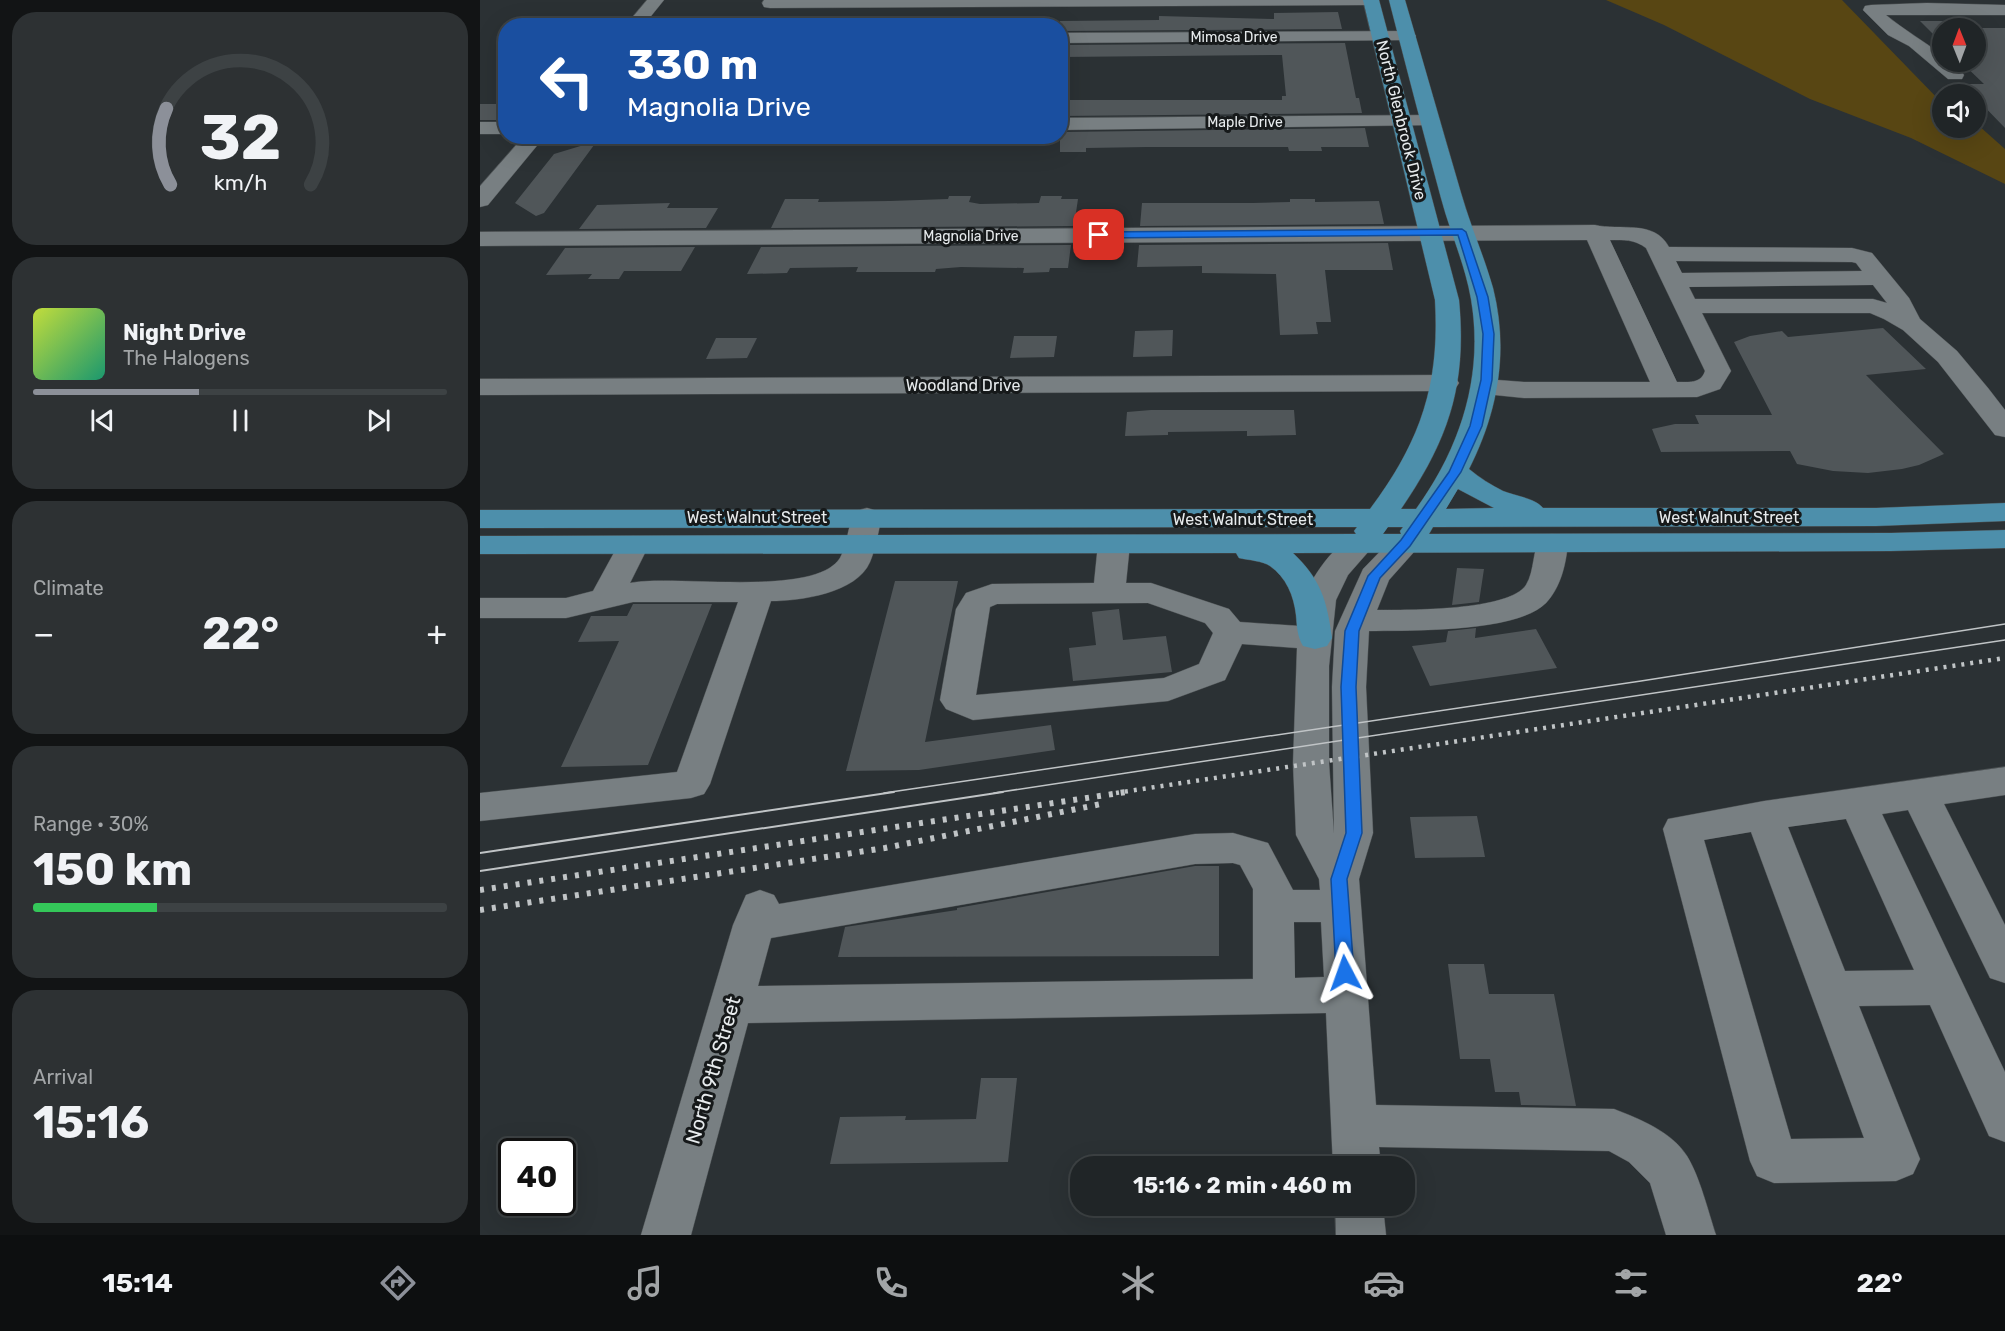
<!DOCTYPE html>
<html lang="en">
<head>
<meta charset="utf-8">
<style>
	body { margin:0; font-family:Rubik,sans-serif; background:#2d3133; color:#f1f3f6; height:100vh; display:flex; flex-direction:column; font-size:22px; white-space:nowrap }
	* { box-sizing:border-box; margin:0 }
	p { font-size:20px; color:#a2a5a7 }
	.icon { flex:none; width:33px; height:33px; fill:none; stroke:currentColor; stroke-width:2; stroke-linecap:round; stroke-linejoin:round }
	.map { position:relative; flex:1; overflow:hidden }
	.panel { display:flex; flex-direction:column; gap:12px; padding:12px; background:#121415; width:480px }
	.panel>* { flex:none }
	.banner { position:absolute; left:18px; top:18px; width:570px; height:126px; border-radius:24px; box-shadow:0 6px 24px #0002,0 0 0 2px #3d4244; background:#1a4fa0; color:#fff; overflow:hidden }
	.needle { width:39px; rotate:359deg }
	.fabs { position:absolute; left:1452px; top:18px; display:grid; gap:12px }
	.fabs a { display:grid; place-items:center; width:54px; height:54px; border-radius:50%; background:#202527; box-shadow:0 6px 24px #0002,0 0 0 2px #3d4244; font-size:30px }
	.speed { position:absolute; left:18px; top:1138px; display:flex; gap:12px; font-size:30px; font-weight:700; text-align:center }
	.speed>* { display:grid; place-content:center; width:78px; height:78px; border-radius:50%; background:#202527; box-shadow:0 6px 24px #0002,0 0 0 2px #3d4244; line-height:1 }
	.speed .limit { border:3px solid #111; border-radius:9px; background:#fff; color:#111 }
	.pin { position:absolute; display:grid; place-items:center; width:51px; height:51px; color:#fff; margin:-26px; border-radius:12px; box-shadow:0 3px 9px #0006 }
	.me { position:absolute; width:66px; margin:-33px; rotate:356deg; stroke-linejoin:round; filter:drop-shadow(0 0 4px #0008) }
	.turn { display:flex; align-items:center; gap:21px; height:126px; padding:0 30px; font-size:27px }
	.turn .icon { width:78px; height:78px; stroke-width:2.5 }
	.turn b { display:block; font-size:42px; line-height:51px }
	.big { font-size:45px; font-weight:700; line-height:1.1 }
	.panel .tile { flex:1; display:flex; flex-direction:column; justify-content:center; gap:9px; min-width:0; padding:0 21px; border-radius:24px; background:#2d3133 }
	.panel .dial { align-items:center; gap:0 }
	.dial svg { height:156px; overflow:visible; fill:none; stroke:#3d4244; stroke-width:7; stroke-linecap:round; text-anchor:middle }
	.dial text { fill:#f1f3f6; stroke:none }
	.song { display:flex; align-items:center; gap:18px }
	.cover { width:72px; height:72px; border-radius:9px; background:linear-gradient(135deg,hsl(70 70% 55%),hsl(160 70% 35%)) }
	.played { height:6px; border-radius:3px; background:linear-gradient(90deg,#8c9099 40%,#3d4244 40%) }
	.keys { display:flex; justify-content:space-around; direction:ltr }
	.heat { display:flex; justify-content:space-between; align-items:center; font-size:33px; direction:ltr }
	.charge { height:9px; border-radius:4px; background:linear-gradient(90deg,#34c759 30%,#3d4244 0) }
	.trip { position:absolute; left:590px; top:1156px; width:345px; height:60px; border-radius:24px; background:#202527; box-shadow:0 6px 24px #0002,0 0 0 2px #3d4244; font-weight:700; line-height:60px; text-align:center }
	.dock { display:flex; height:96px; justify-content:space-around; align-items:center; background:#0d0f10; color:#a2a5a7 }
	.dock .icon { width:42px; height:42px }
	.dock .selected { color:#8c9099 }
	.dock b { font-size:27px; color:#f1f3f6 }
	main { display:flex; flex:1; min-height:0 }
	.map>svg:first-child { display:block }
	.green { fill:#584613 }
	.building { fill:#505659 }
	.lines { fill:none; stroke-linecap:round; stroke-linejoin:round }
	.minor-casing { stroke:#4b5052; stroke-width:1 }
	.major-casing { stroke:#4b5052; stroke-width:1 }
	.minor { fill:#787f82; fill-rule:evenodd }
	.major { fill:#4d8fab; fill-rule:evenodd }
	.tram-far1 { stroke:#c0c4c6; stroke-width:1.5 }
	.tram { stroke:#c0c4c6; stroke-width:2 }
	.rail-far1 { stroke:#c0c4c6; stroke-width:4.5; stroke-dasharray:3 6; stroke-linecap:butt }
	.rail { stroke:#c0c4c6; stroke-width:6; stroke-dasharray:4 8; stroke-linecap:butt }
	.route { fill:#1a73e8; stroke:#114b97; stroke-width:1.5 }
	.labels { text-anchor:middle; stroke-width:6; stroke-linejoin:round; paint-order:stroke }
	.far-street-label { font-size:14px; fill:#e7ebed; stroke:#16191a }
	.street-label { font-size:16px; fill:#e7ebed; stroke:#16191a }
	.near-street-label { font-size:20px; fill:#e7ebed; stroke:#16191a }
</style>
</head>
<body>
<main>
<section class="panel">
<div class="tile dial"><svg viewBox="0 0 100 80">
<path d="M14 69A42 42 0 1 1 86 69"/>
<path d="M14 69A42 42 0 0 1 12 30" stroke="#8c9099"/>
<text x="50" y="56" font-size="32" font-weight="700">32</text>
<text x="50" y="72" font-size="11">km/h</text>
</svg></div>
<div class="tile">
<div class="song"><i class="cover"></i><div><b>Night Drive</b><p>The Halogens</p></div></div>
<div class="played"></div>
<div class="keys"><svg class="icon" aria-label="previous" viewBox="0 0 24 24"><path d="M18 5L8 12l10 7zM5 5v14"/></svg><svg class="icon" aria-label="pause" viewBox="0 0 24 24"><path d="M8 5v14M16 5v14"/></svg><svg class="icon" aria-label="next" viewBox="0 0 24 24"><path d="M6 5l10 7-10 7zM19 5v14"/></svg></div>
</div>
<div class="tile"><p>Climate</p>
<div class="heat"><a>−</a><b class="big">22°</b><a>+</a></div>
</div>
<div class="tile"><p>Range · 30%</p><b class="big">150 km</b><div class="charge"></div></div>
<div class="tile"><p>Arrival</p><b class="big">15:16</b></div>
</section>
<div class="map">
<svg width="1525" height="1235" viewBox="0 0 1525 1235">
	<rect width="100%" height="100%" fill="#2b3134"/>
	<!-- green -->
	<path class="green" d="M1126,0H1362L1462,103V128H1496L1498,125L1525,149V184L1431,138L1330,99L1184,25Z"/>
	<!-- building -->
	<path class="building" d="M858,12L862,29L580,31V21L679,20V16L794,19V13Z
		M1440,21H1484L1491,28H1525V128L1496,98V94H1492L1482,84H1504L1481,62H1496V28H1462V43Z
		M865,43L876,98H879L882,113L580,116V100H802V96H806L802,55L580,57V45Z
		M0,104H26V120H0Z
		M885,128L889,147H841L842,151H809L808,147H667L606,148V152H580V132Z
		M117,141L64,213L56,216L35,203L74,154Z
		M469,196H491L489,202L500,204L559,203L561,196H582L581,199H598L594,226L291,228L305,199H339L338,202L410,201L468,199Z
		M810,199H835V202L899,201L904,224L660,226L662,203H773L810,202Z
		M190,203L187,208H238L226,228L99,229L117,205Z
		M908,243L913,270H845L851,322H836L838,334L800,335L796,274L722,273V266L657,267L659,245Z
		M591,245L588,268H570L569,272L543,273L544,268L481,267L456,269L455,272H376L378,267L310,268L307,273L267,274L281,247Z
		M215,247L201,271H144L139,279H108L112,274L66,275L85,248Z
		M1403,328L1446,369L1386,375L1464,454L1439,465L1422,469L1388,473L1353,471L1317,464L1310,451L1181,452L1172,429L1195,424H1219L1215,415H1292L1254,342L1270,336L1302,331L1308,337Z
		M693,330L692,356L653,357L655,331Z
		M534,336H577L574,357L530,358Z
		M236,338H277L267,358L226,359Z
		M671,410H814L816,435L767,436V431L688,432V435L645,436L647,412Z
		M977,568L1004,569L999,602L972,605Z
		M415,581H478L445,742L571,725L575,750L439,770L366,771Z
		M153,604H232L168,765L81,767L139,641L98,642L111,616H147Z
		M639,609L643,640L686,636L692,672L593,681L589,648L616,645L612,612Z
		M996,628L995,638L1056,629L1077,668L950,686L932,646L966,642L968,631Z
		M997,816L1005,857L935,858L930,817Z
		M715,866H739V956L358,957L365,927L477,910V908Z
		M968,964H1004L1009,994H1074L1096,1106L1041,1105L1039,1092H1015L1010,1059H980Z
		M501,1078H537L528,1162L350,1164L360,1117L426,1116L425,1120L496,1119Z"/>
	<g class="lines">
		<!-- minor casing -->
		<g class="minor-casing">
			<path id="minor" d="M167,0H184L163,26H145Z
				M284,0H899L891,5L290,8L284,7L282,3Z
				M1447,3L1525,5V15H1406C1424,30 1444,41 1462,55V62C1472,62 1479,67 1484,75L1482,79H1468L1429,46L1408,35L1383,10L1385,6L1391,5Z
				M927,31L933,32L936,36L933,40L580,43V33Z
				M950,115L957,117L960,121L957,125L580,130V118Z
				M0,122H26V134H0Z
				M44,136H65L8,205L0,207V186Z
				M1115,225C1140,231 1174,219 1189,247L1372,248L1392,253L1429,298L1440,319L1477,351L1508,388L1525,410V437L1515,435L1458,362L1423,330L1404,319L1390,313H1222L1251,371L1240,389L1217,397L1044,398L995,393L992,387L995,381L1005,379L1044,382H1170L1107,240L0,246V232ZM1130,240C1144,240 1154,239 1166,248L1225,371C1221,384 1208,382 1197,382ZM1196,261L1372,262L1376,263L1382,271L1202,273ZM1393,285L1407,303L1393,299H1215L1209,287Z
				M966,375L975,377L979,383L975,389L966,391L0,395V379Z
				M387,508L398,511L402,517C398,532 396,548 390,562C377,593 320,601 291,601L230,784L224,794L211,798L0,821V793L197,772L258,602H153L86,618H0V598H86L113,591L142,538L153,536L164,538L169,545L150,583C194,574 335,598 360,558C368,544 367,525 376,511Z
				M880,534L891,536L896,543L868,575L856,600L849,666V763L854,834L852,687L855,631L883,569L915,536L926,534L937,536L942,543L909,580L897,610C928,610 1029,611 1046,585C1055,570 1052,550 1061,536L1072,534L1083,536L1088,543C1086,564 1081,587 1066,603C1036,633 930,630 889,631L886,687L893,833L879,879L896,1105L1134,1109C1160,1119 1192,1132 1207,1156C1220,1177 1228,1211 1236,1235H1186L1170,1183L1149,1162L1129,1151L899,1147L901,1167H853L846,1013L268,1023L211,1235H161L253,925L266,895L280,890L294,895L299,904L715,834L753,833L788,843L813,890H840L839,879L816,835L813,763L817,648L762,644L745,680L688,701L493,720L466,709L460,700L476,609L486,593L512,584L614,583L618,544L623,537L634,535L645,537L650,544L646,583H671L749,609L760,622L820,626C821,618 822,610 823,602C829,579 857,539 880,534ZM668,603L725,623L733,633L719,664L684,678L496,695L510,607L517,604ZM753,863L760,865L773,889V979L278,986L291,938L715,864ZM814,922H841L844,977L815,978Z
				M1525,767V795L1464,804L1525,925V983L1510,978L1428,810L1402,814L1525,1072V1142L1509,1136L1450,1005L1379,1006L1440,1159L1433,1174L1416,1181L1294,1183L1277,1176L1270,1161L1183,829L1188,819L1284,801ZM1366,819L1434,970L1365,971L1308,827ZM1271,832L1384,1138L1311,1139L1224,840Z
				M855,1206H903L906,1235H856Z"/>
		</g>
		<!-- major casing -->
		<g class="major-casing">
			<path id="major" d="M883,0H899L979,300C987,385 969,439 921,509H936C981,447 1004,375 991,299C985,264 970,232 961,198C943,132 926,66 909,0H925C944,64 962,129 981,193C990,225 1004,256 1013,288C1029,351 1018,412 989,469C1000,478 1011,485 1023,491C1035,496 1055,498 1063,508H1396L1525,503V521L1396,526L953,527L949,534L1411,533L1525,530V548L1411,551L813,553C841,580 847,600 852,638L847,646L835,649L823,646C817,636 817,626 816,615C814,596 806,577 790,566C783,561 768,560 759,558L756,553L0,554V536L876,534L874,531L877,527L0,528V510L890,509C941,441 960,384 955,300ZM978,489L1014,508L966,509ZM908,527H923L920,531L921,534H903Z"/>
		</g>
		<!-- minor -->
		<use href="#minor" class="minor"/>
		<!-- major -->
		<use href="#major" class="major"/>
		<!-- tram-far1 -->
		<path class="tram-far1" d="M404,793L1161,681L1525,624
			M514,793L1525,640"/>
		<!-- tram -->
		<path class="tram" d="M0,853L414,792
			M0,871L523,792"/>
		<!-- rail-far1 -->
		<path class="rail-far1" d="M636,793L1525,658"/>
		<!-- rail -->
		<path class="rail" d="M0,890L646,792
			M0,910L405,848L621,804"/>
	</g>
	<!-- route -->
	<path class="route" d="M982,229L986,232L1008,297L1014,334L1012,380L1002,426L981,472L930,546L900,578L879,631L876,687L882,833L867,879L874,973L871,978L865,980L859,978L856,973L851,879L866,833L861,687L865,631L888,576L921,540L969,472L990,426L1001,380L1003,334L997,297L978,235L619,238L615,235L619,232Z"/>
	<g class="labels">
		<!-- far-street labels -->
		<g class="far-street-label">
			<text x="754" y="42">Mimosa Drive</text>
			<text x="765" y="127">Maple Drive</text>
			<text x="491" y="241">Magnolia Drive</text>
		</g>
		<!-- street labels -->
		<g class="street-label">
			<text transform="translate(922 120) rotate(76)" y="6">North Glenbrook Drive</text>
			<text x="483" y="391">Woodland Drive</text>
			<text x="277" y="523">West Walnut Street</text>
			<text x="1249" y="523">West Walnut Street</text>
			<text x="763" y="525">West Walnut Street</text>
		</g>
		<!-- near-street labels -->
		<g class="near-street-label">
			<text transform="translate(233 1070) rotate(-74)" y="7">North 9th Street</text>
		</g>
	</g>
</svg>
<div class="fabs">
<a><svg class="needle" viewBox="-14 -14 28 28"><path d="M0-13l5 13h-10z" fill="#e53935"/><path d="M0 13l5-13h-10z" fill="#a2a5a7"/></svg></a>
<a><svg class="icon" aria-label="sound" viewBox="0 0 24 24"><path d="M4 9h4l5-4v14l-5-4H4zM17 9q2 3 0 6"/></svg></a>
</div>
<div class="speed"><div class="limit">40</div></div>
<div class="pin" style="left:619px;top:235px;background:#d93025"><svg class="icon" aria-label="arrive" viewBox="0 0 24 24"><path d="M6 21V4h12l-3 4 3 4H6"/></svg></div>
<svg class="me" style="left:865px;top:973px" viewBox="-20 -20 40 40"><path d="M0-17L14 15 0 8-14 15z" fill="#1a73e8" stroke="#fff" stroke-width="4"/></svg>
<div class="trip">15:16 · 2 min · 460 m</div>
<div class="banner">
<div class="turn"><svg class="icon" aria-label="left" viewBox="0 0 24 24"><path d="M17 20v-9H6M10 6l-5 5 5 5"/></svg><div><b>330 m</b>Magnolia Drive</div></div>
</div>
</div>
</main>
<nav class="dock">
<b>15:14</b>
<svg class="icon selected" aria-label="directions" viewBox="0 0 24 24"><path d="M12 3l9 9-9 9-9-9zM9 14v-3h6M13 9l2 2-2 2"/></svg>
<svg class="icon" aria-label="music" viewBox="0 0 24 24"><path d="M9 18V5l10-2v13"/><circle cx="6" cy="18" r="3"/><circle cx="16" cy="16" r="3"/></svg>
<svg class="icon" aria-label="phone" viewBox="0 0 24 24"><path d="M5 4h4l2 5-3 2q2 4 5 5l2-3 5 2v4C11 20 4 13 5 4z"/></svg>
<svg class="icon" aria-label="climate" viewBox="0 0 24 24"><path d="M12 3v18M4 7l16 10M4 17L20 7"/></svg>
<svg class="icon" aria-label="car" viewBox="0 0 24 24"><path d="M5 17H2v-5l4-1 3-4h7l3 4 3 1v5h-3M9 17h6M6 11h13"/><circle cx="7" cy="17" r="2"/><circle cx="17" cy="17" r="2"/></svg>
<svg class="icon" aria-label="filters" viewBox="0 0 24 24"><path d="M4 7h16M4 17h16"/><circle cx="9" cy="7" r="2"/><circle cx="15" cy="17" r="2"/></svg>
<b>22°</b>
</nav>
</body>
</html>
